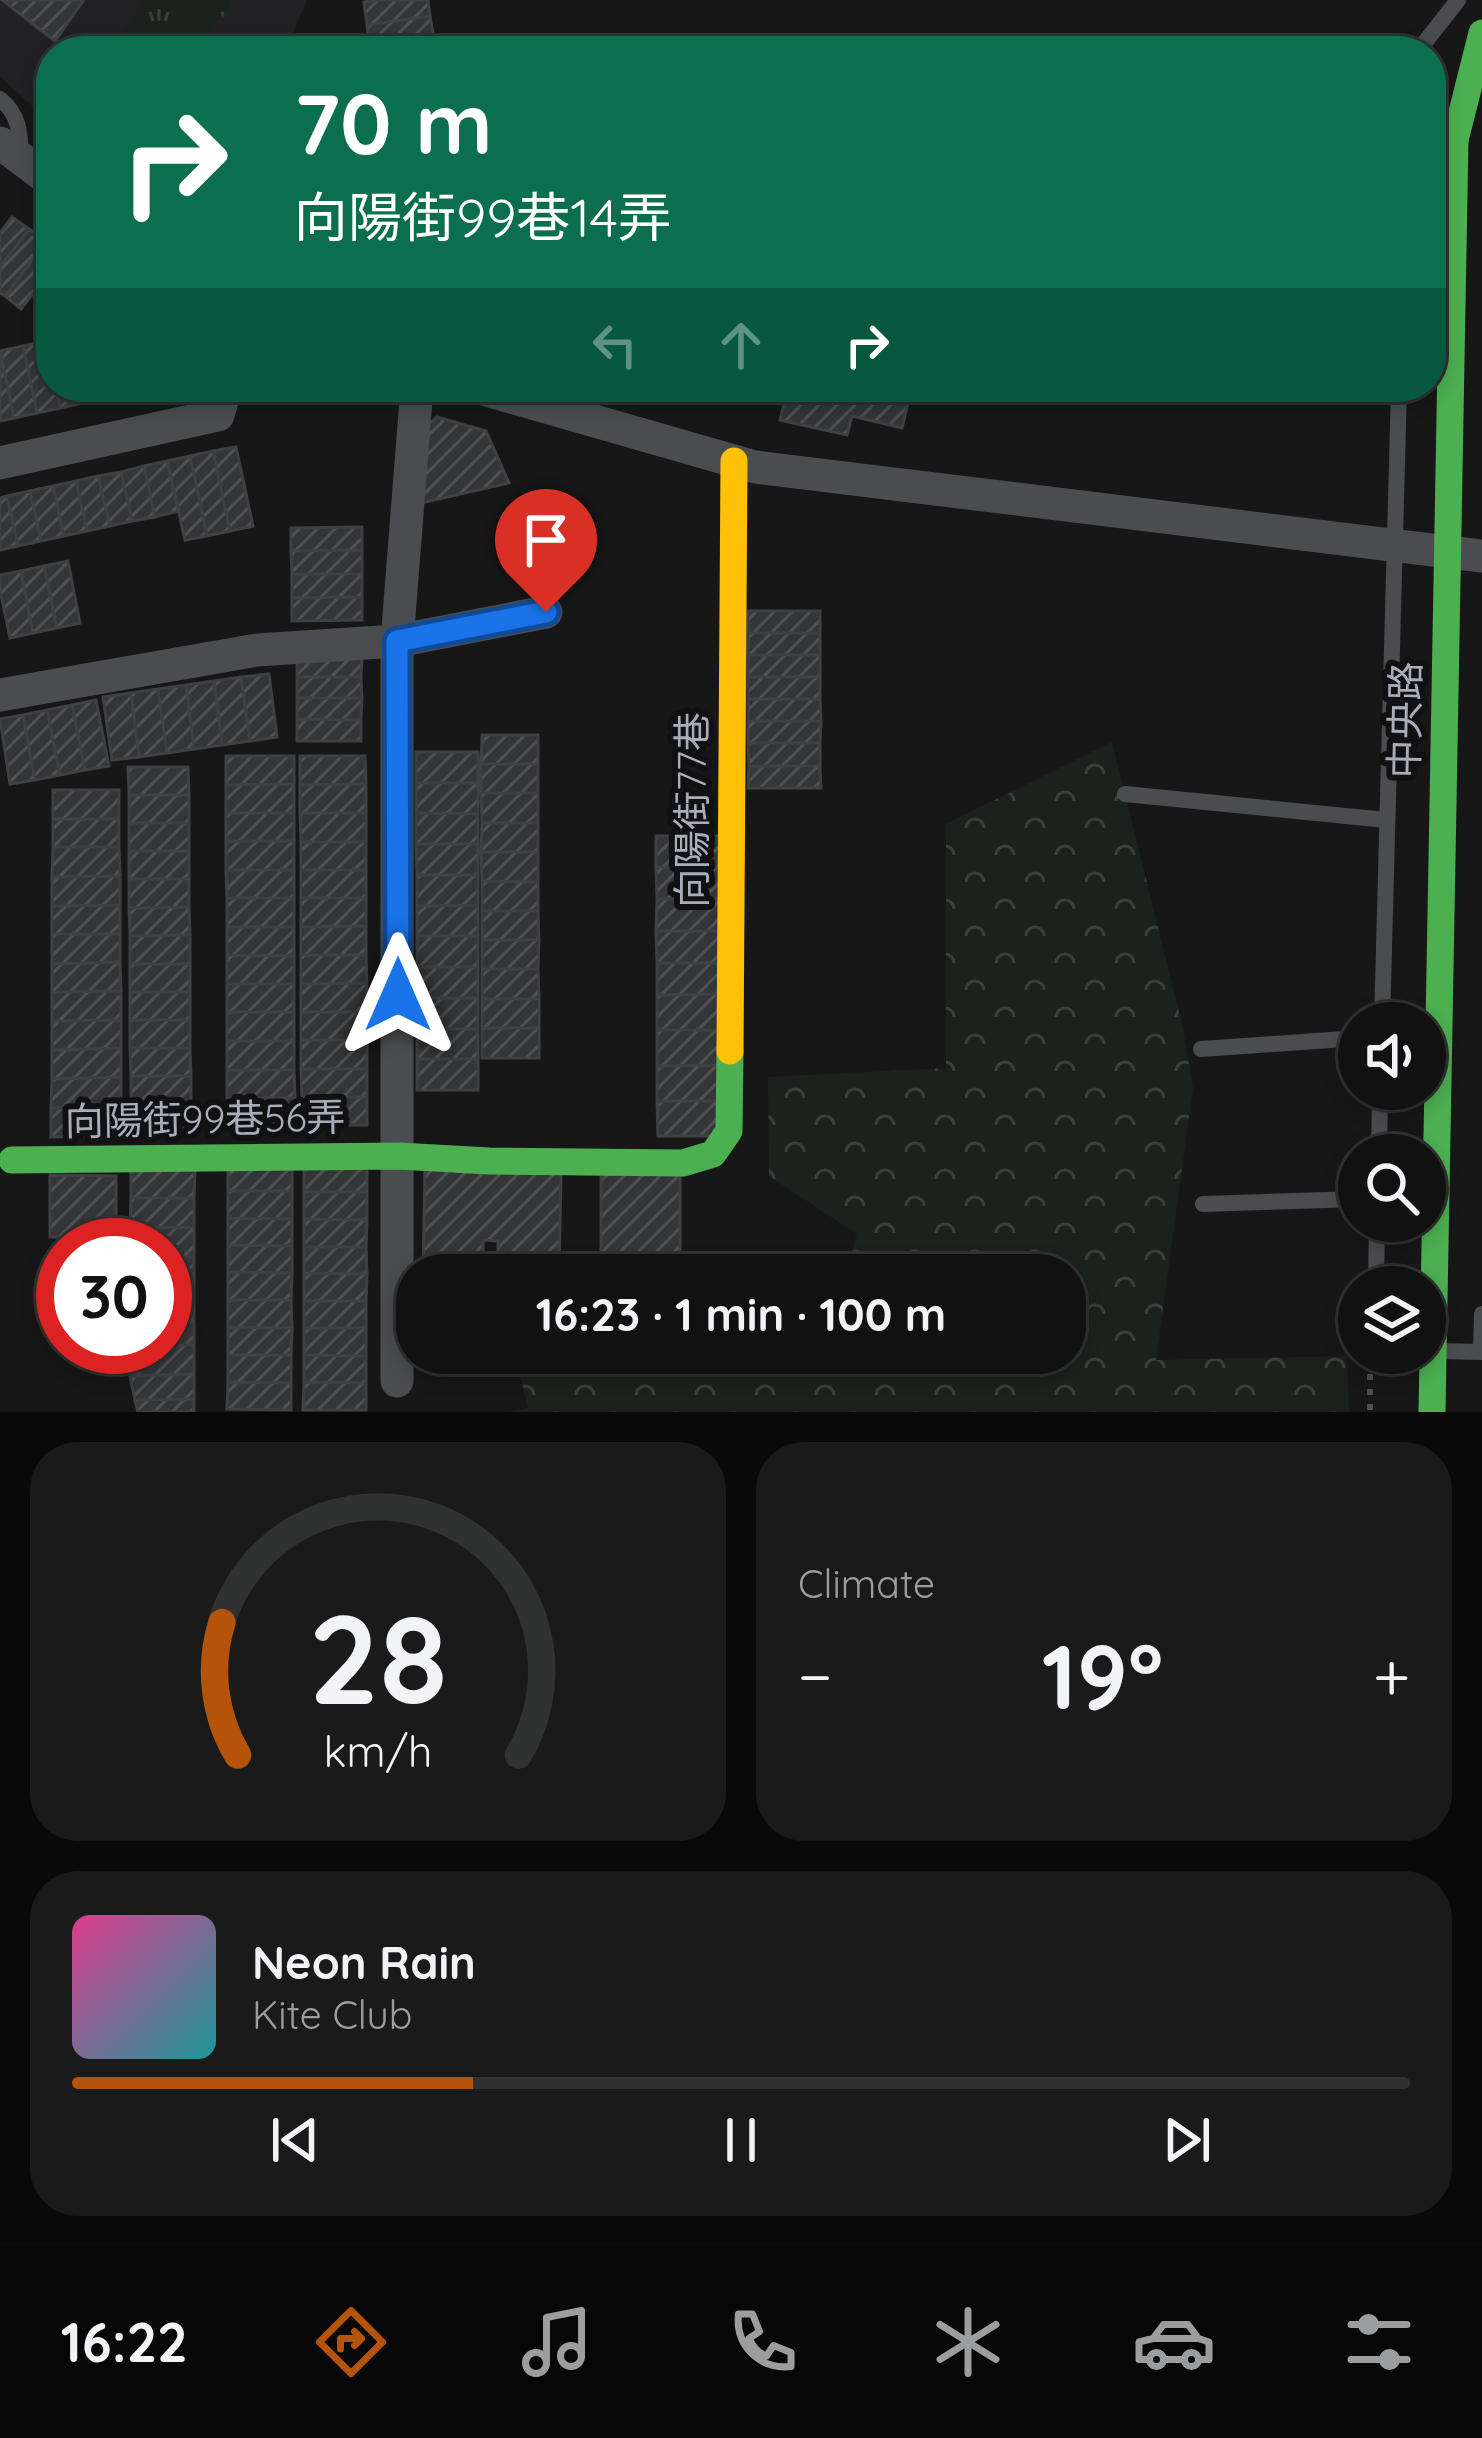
<!DOCTYPE html>
<html lang="en">
<head>
<meta charset="utf-8">
<style>
	body { margin:0; font-family:Quicksand,"Noto Sans TC",sans-serif; background:#1a1a1a; color:#f1f3f6; height:100vh; display:flex; flex-direction:column; font-size:45px; white-space:nowrap }
	* { box-sizing:border-box; margin:0 }
	p { font-size:39px; color:#9c9d9f }
	.icon { flex:none; width:66px; height:66px; fill:none; stroke:currentColor; stroke-width:2; stroke-linecap:round; stroke-linejoin:round }
	.map { position:relative; height:1412px; overflow:hidden }
	.panel { display:flex; flex-direction:column; gap:30px; padding:30px; background:#090909; flex:1 }
	.panel>* { flex:none }
	.top-card { position:absolute; left:36px; top:36px; width:1410px; height:366px; border-radius:48px; box-shadow:0 6px 18px #0003,0 0 0 3px #303131; background:#0b6e4f; color:#fff; overflow:hidden }
	.buttons { position:absolute; left:1338px; top:1002px; display:grid; gap:24px }
	.buttons a { display:grid; place-items:center; width:108px; height:108px; border-radius:50%; background:#111; box-shadow:0 6px 18px #0003,0 0 0 3px #303131; font-size:60px }
	.speed { position:absolute; left:36px; top:1218px; display:flex; gap:24px; font-size:60px; font-weight:700; text-align:center }
	.speed>* { display:grid; place-content:center; width:156px; height:156px; border-radius:50%; background:#111; box-shadow:0 6px 18px #0003,0 0 0 3px #303131; line-height:1 }
	.speed .limit { border:18px solid #d22; background:#fff; color:#111 }
	.pin { position:absolute; display:grid; place-items:center; width:102px; height:102px; color:#fff; margin:-123px -51px; border-radius:50% 50% 50% 0; rotate:-45deg; box-shadow:0 0 12px #0007 }
	.pin .icon { rotate:45deg }
	.me { position:absolute; width:132px; margin:-66px; rotate:0deg; stroke-linejoin:round; filter:drop-shadow(0 0 9px #0008) }
	.turn { display:flex; align-items:center; gap:42px; height:252px; padding:0 60px; font-size:54px }
	.turn .icon { width:156px; height:156px; stroke-width:2.5 }
	.turn b { display:block; font-size:84px; line-height:102px }
	.lanes { display:flex; align-items:center; height:114px; padding:0 60px; background:#0003; justify-content:center; gap:60px; direction:ltr }
	.lanes .off { opacity:.35 }
	.big { font-size:90px; font-weight:800; line-height:1.1 }
	.panel .tile { flex:1; display:flex; flex-direction:column; justify-content:center; gap:18px; min-width:0; padding:0 42px; border-radius:48px; background:#1a1a1a }
	.panel .dial { align-items:center; gap:0 }
	.dial svg { height:312px; overflow:visible; fill:none; stroke:#303131; stroke-width:7; stroke-linecap:round; text-anchor:middle }
	.dial text { fill:#f1f3f6; stroke:none }
	.song { display:flex; align-items:center; gap:36px }
	.cover { width:144px; height:144px; border-radius:18px; background:linear-gradient(135deg,hsl(330 70% 55%),hsl(180 70% 35%)) }
	.played { height:12px; border-radius:6px; background:linear-gradient(90deg,#b45309 30%,#303131 30%) }
	.keys { display:flex; justify-content:space-around; direction:ltr }
	.heat { display:flex; justify-content:space-between; align-items:center; font-size:66px; direction:ltr }
	.panel .tiles { flex:1; display:grid; gap:30px; grid-template-columns:1fr 1fr }
	.tile:last-child { grid-column:span 2 }
	.trip { position:absolute; left:396px; top:1254px; width:690px; height:120px; border-radius:48px; background:#111; box-shadow:0 6px 18px #0003,0 0 0 3px #303131; font-weight:800; line-height:120px; text-align:center }
	.tab-bar { display:flex; height:192px; justify-content:space-around; align-items:center; background:#070707; color:#9c9d9f }
	.tab-bar .icon { width:84px; height:84px }
	.tab-bar .on { color:#b45309 }
	.tab-bar b { font-size:54px; color:#f1f3f6 }
	.map>svg:first-child { display:block }
	.built { fill:#212124 }
	.grass { fill:url(#grass-tufts) }
	.forest { fill:url(#forest-crowns) }
	.building { fill:url(#building-hatch); stroke:#3f4043; stroke-width:3 }
	.lines { fill:none; stroke-linecap:round; stroke-linejoin:round }
	.path { stroke:#4d4e52; stroke-width:6; stroke-dasharray:6 9; stroke-linecap:butt }
	.lane { stroke:#4b4c50; stroke-width:16 }
	.street { stroke:#4b4c50; stroke-width:33 }
	.fast { stroke:#4caf50; stroke-width:27 }
	.slow { stroke:#ffc107; stroke-width:27 }
	.fast-bridge { stroke:#4caf50; stroke-width:27 }
	.route-casing { stroke:#114b97; stroke-width:30 }
	.route { stroke:#1a73e8; stroke-width:21 }
	.labels { text-anchor:middle; stroke-width:12; stroke-linejoin:round; paint-order:stroke }
	.street-label { font-size:39px; fill:#a8adb8; stroke:#111113 }
</style>
</head>
<body>
<div class="map">
<svg width="1482" height="1412" viewBox="0 0 1482 1412">
	<defs>
		<pattern id="grass-tufts" width="24" height="20" patternUnits="userSpaceOnUse" patternTransform="scale(3)"><rect width="24" height="20" fill="#1b211c"/><path d="M3 7l-1-3M5 7V3M7 7l1-3M15 17l-1-3M17 17v-4M19 17l1-3" fill="none" stroke="#393f3b"/></pattern>
		<pattern id="forest-crowns" width="20" height="18" patternUnits="userSpaceOnUse" patternTransform="scale(3)"><rect width="20" height="18" fill="#1b211c"/><path d="M2 6a3 3 0 1 1 6 0M12 15a3 3 0 1 1 6 0" fill="none" stroke="#393f3b"/></pattern>
		<pattern id="building-hatch" width="6" height="6" patternUnits="userSpaceOnUse" patternTransform="scale(3)"><rect width="6" height="6" fill="#343537"/><path d="M-1 1l2-2M0 6l6-6M5 7l2-2" fill="none" stroke="#4f5052"/></pattern>
	</defs>
	<rect width="100%" height="100%" fill="#171717"/>
	<!-- built -->
	<path class="built" d="M0,0H307L285,51H51V123L0,77Z"/>
	<!-- grass -->
	<path class="grass" d="M144,0H232L227,13L209,28L199,51H120L112,43L113,33L123,34Z"/>
	<!-- forest -->
	<path class="forest" d="M1112,742L1183,1028L1193,1088L1156,1360L1347,1356L1349,1412H508L528,1408L515,1355L518,1353H676L680,1365L783,1366L782,1353H1065V1275H846L857,1234L769,1176L768,1077L946,1068V824Z"/>
	<!-- building -->
	<path class="building" d="M2,0H82L83,1L55,41Z
		M379,0H428L430,16L367,25L364,2Z
		M430,16L434,39L370,48L367,25Z
		M434,39L435,51H371L370,48Z
		M12,217L29,229L0,267V233Z
		M29,229L46,242L5,296L0,293V267Z
		M46,242L51,246V270L21,309L5,296Z
		M46,341L51,365V387H56L60,408L37,413L23,346Z
		M23,346L37,413L14,418L0,351Z
		M0,351L14,418L0,421Z
		M56,387H80L83,403L60,408Z
		M788,387H912L902,428L852,416L847,435L780,420Z
		M437,417L486,431L509,483L416,504L417,434Z
		M236,447L253,526L230,531L213,451Z
		M213,451L230,531L207,536L190,456Z
		M190,456L207,536L185,540L167,461Z
		M167,461L179,511L155,517L144,466Z
		M144,466L155,517L132,521L121,472Z
		M121,472L132,521L110,526L98,476Z
		M98,476L110,526L87,531L76,481Z
		M76,481L87,531L64,536L53,486Z
		M53,486L64,536L41,541L30,491Z
		M30,491L41,541L18,546L7,496Z
		M7,496L18,546L0,550V498Z
		M362,527V550L291,551V528Z
		M362,550V574H292L291,551Z
		M68,561L80,623L57,628L44,566Z
		M44,566L57,628L33,633L21,571Z
		M21,571L33,633L10,638L0,590V575Z
		M292,574H362V597L292,598Z
		M362,597V620L292,621V598Z
		M748,611H820V633H748Z
		M748,633H820V655H748Z
		M748,655H820V677H748Z
		M297,656H362L361,677H297Z
		M269,674L277,737L250,741L241,677Z
		M241,677L250,741L222,745L214,681Z
		M297,677H361L362,698H297Z
		M748,677H820V699H748Z
		M214,681L222,745L194,749L186,685Z
		M186,685L194,749L167,753L158,689Z
		M158,689L167,753L139,757L131,693Z
		M131,693L139,757L112,760L103,697Z
		M297,698H362L361,720L297,719Z
		M748,699H820L821,721H748Z
		M96,700L109,766L85,770L72,705Z
		M72,705L85,770L60,775L47,710Z
		M47,710L60,775L35,780L23,715Z
		M23,715L35,780L10,784L0,719Z
		M297,719L361,720V741H297Z
		M748,721H821L820,743H748Z
		M482,735H538V764H481Z
		M748,743H820V766H749Z
		M416,752H478V783H416Z
		M226,756H294V784L226,785Z
		M300,756H365L366,784L300,785Z
		M481,764H538V793H481Z
		M749,766H820L821,788H748Z
		M128,767H188L189,795H129Z
		M416,783H478V814L416,813Z
		M294,784V813H226V785Z
		M366,784V813H300V785Z
		M53,790H119V819H53Z
		M481,793H538V823H482Z
		M129,795H189V823H129Z
		M226,813H294V841H226Z
		M300,813H366V842H301Z
		M416,813L478,814V844H416Z
		M53,819H119V847H53Z
		M129,823H189V851H129Z
		M482,823H538V852H481Z
		M656,836H720L721,868L656,867Z
		M226,841H294V870H226Z
		M301,842H366V870H301Z
		M416,844H478V875H417Z
		M53,847H119L120,876L52,877Z
		M129,851H189V879H129Z
		M481,852H538V882L482,881Z
		M656,867L721,868L720,899H657Z
		M226,870H294V898H227Z
		M301,870H366V898H301Z
		M417,875H478V905L417,906Z
		M120,876V905L52,906V877Z
		M129,879H189V907L129,908Z
		M482,881L538,882V911H482Z
		M227,898H294V927H227Z
		M301,898H366V926L301,927Z
		M657,899H720L721,931H656Z
		M120,905V934H52V906Z
		M478,905V936H417V906Z
		M189,907L190,935L130,936L129,908Z
		M482,911H538L539,940H482Z
		M366,926V955H301V927Z
		M227,927H294V956L227,955Z
		M656,931H721V963H657Z
		M52,934H120V962L52,964Z
		M190,935V964H130V936Z
		M417,936H478V967H417Z
		M482,940H539L538,969H482Z
		M227,955L294,956V984H227Z
		M301,955H366L367,983L301,984Z
		M120,962L121,991L52,992V964Z
		M657,963H721V994L657,995Z
		M130,964H190V992H130Z
		M417,967H478V998H417Z
		M482,969H538L539,999H482Z
		M367,983L366,1012H301V984Z
		M227,984H294V1012H227Z
		M121,991V1020L52,1021V992Z
		M130,992H190V1020H130Z
		M721,994V1030H657V995Z
		M417,998H478V1029H417Z
		M482,999H539V1028H482Z
		M227,1012H294V1041H227Z
		M301,1012H366L367,1040H301Z
		M121,1020V1048L52,1050V1021Z
		M130,1020H190V1048H130Z
		M482,1028H539V1058H482Z
		M417,1029H478V1059H417Z
		M657,1030H721V1065L657,1066Z
		M301,1040H367V1069H301Z
		M227,1041H294V1070H227Z
		M121,1048V1077L52,1079V1050Z
		M130,1048H190L191,1076H131Z
		M417,1059H478V1090H417Z
		M721,1065V1101H657V1066Z
		M301,1069H367V1097H302Z
		M227,1070H294L295,1098H227Z
		M131,1076H191V1104H131Z
		M121,1077V1106L51,1108L52,1079Z
		M302,1097H367V1125H302Z
		M227,1098H295L294,1126H227Z
		M657,1101H721V1136H658Z
		M131,1104H191V1132H131Z
		M121,1106L122,1135L51,1137V1108Z
		M228,1163L292,1164V1191H228Z
		M304,1165H367V1192H304Z
		M425,1168L561,1172L559,1275H498V1241L483,1240V1275H423Z
		M131,1169H195L194,1198H131Z
		M601,1172L680,1173V1275H601Z
		M50,1175L116,1176V1237H50Z
		M228,1191H292V1219L228,1218Z
		M304,1192H367V1220L304,1219Z
		M131,1198H194V1227L130,1228Z
		M228,1218L292,1219V1246L228,1245Z
		M304,1219L367,1220L366,1247H304Z
		M194,1227V1257H165V1245H130V1228Z
		M228,1245L292,1246V1273L228,1272Z
		M304,1247H366L367,1274L304,1273Z
		M165,1257H194V1286L165,1287Z
		M228,1272L292,1273L291,1300H228Z
		M304,1273L367,1274L366,1301H304Z
		M194,1286V1315L165,1316V1287Z
		M228,1300H291L292,1328L228,1327Z
		M304,1301H366V1328H304Z
		M194,1315V1345H165V1316Z
		M228,1327L292,1328L291,1355H228Z
		M304,1328H366V1356L304,1355Z
		M165,1345H194V1374L130,1376V1347Z
		M228,1355H291V1383L228,1382Z
		M304,1355L366,1356V1383L304,1382Z
		M194,1374V1399L135,1400L130,1376Z
		M228,1382L291,1383V1410L227,1409Z
		M304,1382L366,1383V1410H303Z
		M194,1399V1412H138L135,1400Z"/>
	<g class="lines">
		<!-- path -->
		<path class="path" d="M1359,1312H1357L1359,1362H1370V1412"/>
		<!-- lane -->
		<path class="lane" d="M1418,51L1458,0
			M0,99C20,115 20,134 21,158
			M1125,794L1386,820
			M1382,1023L1399,387
			M1201,1049L1359,1038
			M1379,1155L1380,1089
			M1203,1204L1359,1199
			M1376,1287L1377,1221
			M1435,1351L1481,1352L1482,1314"/>
		<!-- street -->
		<path class="street" d="M0,143L51,181
			M476,387L755,467L1482,556
			M0,463L218,415L226,387
			M0,695L257,650L397,641L546,612
			M397,1381V641L417,387"/>
		<!-- fast -->
		<path class="fast" d="M1455,140L1482,33
			M12,1160L399,1156L489,1161L683,1163L713,1154L729,1131L730,1051"/>
		<!-- slow -->
		<path class="slow" d="M730,1051L734,461"/>
		<!-- fast-bridge -->
		<path class="fast-bridge" d="M1432,1412L1455,140"/>
	</g>
	<g class="lines">
		<!-- route casing -->
		<g class="route-casing">
			<path id="route" d="M398,995L397,641L546,612"/>
		</g>
		<!-- route -->
		<use href="#route" class="route"/>
	</g>
	<g class="labels">
		<!-- street labels -->
		<g class="street-label">
			<text transform="translate(1405 720) rotate(-89)" y="14">中央路</text>
			<text transform="translate(692 810) rotate(-90)" y="14">向陽街77巷</text>
			<text transform="translate(205 1119) rotate(-1)" y="14">向陽街99巷56弄</text>
		</g>
	</g>
</svg>
<div class="buttons">
<a><svg class="icon" aria-label="sound" viewBox="0 0 24 24"><path d="M4 9h4l5-4v14l-5-4H4zM17 9q2 3 0 6"/></svg></a>
<a><svg class="icon" aria-label="search" viewBox="0 0 24 24"><circle cx="10" cy="10" r="6"/><path d="M15 15l6 6"/></svg></a>
<a><svg class="icon" aria-label="layers" viewBox="0 0 24 24"><path d="M12 4l9 5-9 5-9-5zM3 14l9 5 9-5"/></svg></a>
</div>
<div class="speed"><div class="limit">30</div></div>
<div class="pin" style="left:546px;top:612px;background:#d93025"><svg class="icon" aria-label="arrive" viewBox="0 0 24 24"><path d="M6 21V4h12l-3 4 3 4H6"/></svg></div>
<svg class="me" style="left:398px;top:995px" viewBox="-20 -20 40 40"><path d="M0-17L14 15 0 8-14 15z" fill="#1a73e8" stroke="#fff" stroke-width="4"/></svg>
<div class="trip">16:23 · 1 min · 100 m</div>
<div class="top-card">
<div class="turn"><svg class="icon" aria-label="right" viewBox="0 0 24 24"><path d="M7 20v-9h11M14 6l5 5-5 5"/></svg><div><b>70 m</b>向陽街99巷14弄</div></div>
<div class="lanes"><svg class="icon off" aria-label="left" viewBox="0 0 24 24"><path d="M17 20v-9H6M10 6l-5 5 5 5"/></svg><svg class="icon off" aria-label="ahead" viewBox="0 0 24 24"><path d="M12 20V5M6 11l6-6 6 6"/></svg><svg class="icon" aria-label="right" viewBox="0 0 24 24"><path d="M7 20v-9h11M14 6l5 5-5 5"/></svg></div>
</div>
</div>
<section class="panel">
<div class="tiles">
<div class="tile dial"><svg viewBox="0 0 100 80">
<path d="M14 69A42 42 0 1 1 86 69"/>
<path d="M14 69A42 42 0 0 1 10 35" stroke="#b45309"/>
<text x="50" y="56" font-size="32" font-weight="700">28</text>
<text x="50" y="72" font-size="11">km/h</text>
</svg></div>
<div class="tile"><p>Climate</p>
<div class="heat"><a>−</a><b class="big">19°</b><a>+</a></div>
</div>
<div class="tile">
<div class="song"><i class="cover"></i><div><b>Neon Rain</b><p>Kite Club</p></div></div>
<div class="played"></div>
<div class="keys"><svg class="icon" aria-label="previous" viewBox="0 0 24 24"><path d="M18 5L8 12l10 7zM5 5v14"/></svg><svg class="icon" aria-label="pause" viewBox="0 0 24 24"><path d="M8 5v14M16 5v14"/></svg><svg class="icon" aria-label="next" viewBox="0 0 24 24"><path d="M6 5l10 7-10 7zM19 5v14"/></svg></div>
</div>
</div>
</section>
<nav class="tab-bar">
<b>16:22</b>
<svg class="icon on" aria-label="directions" viewBox="0 0 24 24"><path d="M12 3l9 9-9 9-9-9zM9 14v-3h6M13 9l2 2-2 2"/></svg>
<svg class="icon" aria-label="music" viewBox="0 0 24 24"><path d="M9 18V5l10-2v13"/><circle cx="6" cy="18" r="3"/><circle cx="16" cy="16" r="3"/></svg>
<svg class="icon" aria-label="phone" viewBox="0 0 24 24"><path d="M5 4h4l2 5-3 2q2 4 5 5l2-3 5 2v4C11 20 4 13 5 4z"/></svg>
<svg class="icon" aria-label="climate" viewBox="0 0 24 24"><path d="M12 3v18M4 7l16 10M4 17L20 7"/></svg>
<svg class="icon" aria-label="car" viewBox="0 0 24 24"><path d="M5 17H2v-5l4-1 3-4h7l3 4 3 1v5h-3M9 17h6M6 11h13"/><circle cx="7" cy="17" r="2"/><circle cx="17" cy="17" r="2"/></svg>
<svg class="icon" aria-label="filters" viewBox="0 0 24 24"><path d="M4 7h16M4 17h16"/><circle cx="9" cy="7" r="2"/><circle cx="15" cy="17" r="2"/></svg>
</nav>
</body>
</html>
